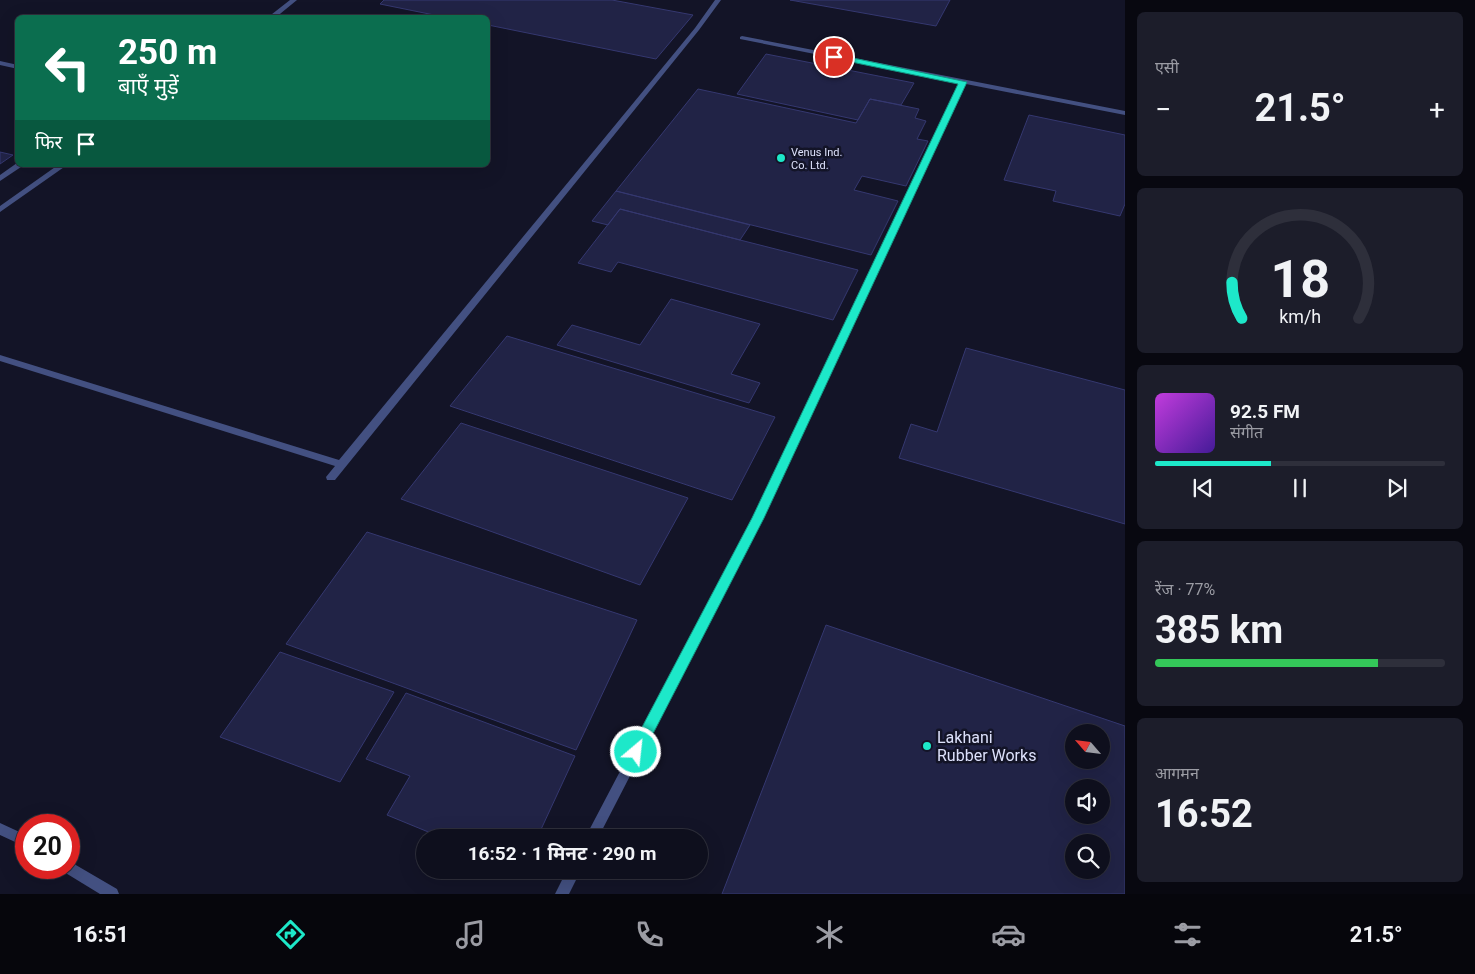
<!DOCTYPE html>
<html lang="hi">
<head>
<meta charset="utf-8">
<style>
	body { margin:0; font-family:Roboto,"Noto Sans Devanagari",sans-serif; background:#1c1d2a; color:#f1f3f6; height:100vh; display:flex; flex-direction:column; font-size:19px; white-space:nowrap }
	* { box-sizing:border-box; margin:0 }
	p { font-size:16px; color:#9b9ca4 }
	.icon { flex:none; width:28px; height:28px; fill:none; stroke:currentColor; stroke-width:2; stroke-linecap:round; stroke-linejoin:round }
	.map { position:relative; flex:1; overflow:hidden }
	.sheet { display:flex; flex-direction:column; gap:12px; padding:12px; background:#080810; width:350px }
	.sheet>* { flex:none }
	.banner { position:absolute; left:15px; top:15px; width:475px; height:152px; border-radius:8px; box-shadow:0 5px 20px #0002,0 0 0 1px #2e2f3b; background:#0b6e4f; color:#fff; overflow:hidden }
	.needle { width:32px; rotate:298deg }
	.tools { position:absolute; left:1065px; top:724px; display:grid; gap:10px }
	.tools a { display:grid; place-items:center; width:45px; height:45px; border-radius:50%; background:#0e0f1d; box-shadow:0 5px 20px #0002,0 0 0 1px #2e2f3b; font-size:25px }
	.speed { position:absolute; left:15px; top:814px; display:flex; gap:10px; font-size:25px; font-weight:700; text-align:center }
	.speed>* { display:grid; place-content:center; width:65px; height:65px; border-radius:50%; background:#0e0f1d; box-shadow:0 5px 20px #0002,0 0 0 1px #2e2f3b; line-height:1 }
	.speed .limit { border:8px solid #d22; background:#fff; color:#111 }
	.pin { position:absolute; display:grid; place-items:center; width:42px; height:42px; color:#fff; margin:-21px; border:2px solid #fff; border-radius:50%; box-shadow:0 1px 5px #0007 }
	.me { position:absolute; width:55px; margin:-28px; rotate:28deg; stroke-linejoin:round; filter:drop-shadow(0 0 4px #0008) }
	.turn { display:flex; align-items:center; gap:18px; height:105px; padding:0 20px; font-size:22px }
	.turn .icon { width:65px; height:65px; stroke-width:2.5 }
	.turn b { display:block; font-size:35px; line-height:42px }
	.then { display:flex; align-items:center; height:48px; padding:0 20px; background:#0003; gap:10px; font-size:19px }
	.big { font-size:38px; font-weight:700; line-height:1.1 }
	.sheet .tile { flex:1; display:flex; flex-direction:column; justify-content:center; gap:8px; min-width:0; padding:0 18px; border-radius:8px; background:#1c1d2a }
	.sheet .dial { align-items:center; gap:0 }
	.dial svg { height:130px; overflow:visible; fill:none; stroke:#2e2f3b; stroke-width:7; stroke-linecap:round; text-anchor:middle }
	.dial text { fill:#f1f3f6; stroke:none }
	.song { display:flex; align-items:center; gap:15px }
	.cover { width:60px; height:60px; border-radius:8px; background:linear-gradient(135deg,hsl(290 70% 55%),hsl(260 70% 35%)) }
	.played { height:5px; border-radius:2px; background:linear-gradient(90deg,#1de8c9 40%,#2e2f3b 40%) }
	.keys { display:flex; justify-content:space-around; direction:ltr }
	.heat { display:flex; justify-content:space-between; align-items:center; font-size:28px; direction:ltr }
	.charge { height:8px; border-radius:4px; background:linear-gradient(90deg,#34c759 77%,#2e2f3b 0) }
	.trip { position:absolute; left:416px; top:829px; width:292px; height:50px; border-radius:25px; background:#0e0f1d; box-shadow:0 5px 20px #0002,0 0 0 1px #2e2f3b; font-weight:700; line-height:50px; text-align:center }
	.tab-bar { display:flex; height:80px; justify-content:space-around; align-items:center; background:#06060c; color:#9b9ca4 }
	.tab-bar .icon { width:35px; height:35px }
	.tab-bar .active { color:#1de8c9 }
	.tab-bar b { font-size:22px; color:#f1f3f6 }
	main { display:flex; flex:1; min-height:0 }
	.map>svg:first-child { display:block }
	.building { fill:#212346; stroke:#353870; fill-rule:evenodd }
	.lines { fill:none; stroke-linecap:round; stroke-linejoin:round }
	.lane { fill:#435081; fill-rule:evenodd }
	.street { fill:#435081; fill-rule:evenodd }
	.route { fill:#1de8c9; stroke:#139783 }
	.poi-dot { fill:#1de8c9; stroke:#131427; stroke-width:2 }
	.labels { text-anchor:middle; stroke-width:5; stroke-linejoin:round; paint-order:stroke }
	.far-poi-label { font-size:11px; fill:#dde1fb; stroke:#131427; text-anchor:start }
	.near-poi-label { font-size:16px; fill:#dde1fb; stroke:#131427; text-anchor:start }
</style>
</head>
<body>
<main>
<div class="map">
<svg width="1125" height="894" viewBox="0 0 1125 894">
	<rect width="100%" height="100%" fill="#131427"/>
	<!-- building -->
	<path class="building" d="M384,0H612L693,15L656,59L488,25V18H449L380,4Z
		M790,0H950L936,26Z
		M766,54L914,83L901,105L870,99L858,120L737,94Z
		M698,89L856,123L870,99L919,109L915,118L926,121L917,139L928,141L906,186L862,176L854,190L898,201L871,255L616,191Z
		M1029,115L1125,135V204L1120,216L1053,201L1056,191L1004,180Z
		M0,152L13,155L0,164Z
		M616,191L750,225L740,240L620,209L608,225L592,221Z
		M620,209L740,240L858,270L833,320L618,262L611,272L578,263Z
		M671,299L760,324L731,374L760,383L749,403L557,345L572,325L640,345Z
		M507,336L775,417L732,500L450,406Z
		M966,348L1125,390V524L899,458L911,424L937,432Z
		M461,423L688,498L640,585L401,499Z
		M367,532L637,620L576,750L286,644Z
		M826,625L1125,726V894H722ZM1074,732H1101V760H1074ZM1074,788H1101V815H1074ZM1074,842H1101V870H1074Z
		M280,652L394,692L340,782L220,737Z
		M406,693L575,756L537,838H443L387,815L410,776L366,759Z"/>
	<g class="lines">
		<!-- lane -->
		<path class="lane" d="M290,0H297L275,18H267Z
			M715,0H721L699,30L335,480H327L326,477L335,466L0,361V355L339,460L579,169L695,28Z
			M742,36L1125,111V115L966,84L763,518L598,838H585L753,518L960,83L740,39V37Z
			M0,61L18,65V69L0,65Z
			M17,163L18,165H24L0,181V175Z
			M58,165H67L0,212V206Z
			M567,870H581L569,894H555Z"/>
		<!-- street -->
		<path class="street" d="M0,823L26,835V847L0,835Z
			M69,861L117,889L119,894H100L64,872L62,868H69Z"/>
	</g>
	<!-- route -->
	<path class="route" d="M834,54L967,82L764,518L641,757L636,759L631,757L628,752L631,748L752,518L958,84L832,58V55Z"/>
	<!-- markers -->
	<g class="poi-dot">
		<circle cx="781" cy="158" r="5"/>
		<circle cx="927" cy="746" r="5"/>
	</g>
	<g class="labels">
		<!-- far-poi labels -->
		<g class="far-poi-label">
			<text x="791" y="156">Venus Ind.<tspan x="791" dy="13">Co. Ltd.</tspan></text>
		</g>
		<!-- near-poi labels -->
		<g class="near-poi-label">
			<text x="937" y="743">Lakhani<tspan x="937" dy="18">Rubber Works</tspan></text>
		</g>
	</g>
</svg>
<div class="tools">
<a><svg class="needle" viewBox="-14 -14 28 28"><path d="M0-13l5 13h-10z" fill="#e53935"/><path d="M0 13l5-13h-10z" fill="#9b9ca4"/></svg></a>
<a><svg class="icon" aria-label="sound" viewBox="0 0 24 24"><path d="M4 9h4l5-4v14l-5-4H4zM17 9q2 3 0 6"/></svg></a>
<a><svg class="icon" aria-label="search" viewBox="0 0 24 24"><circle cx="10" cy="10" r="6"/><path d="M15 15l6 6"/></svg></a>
</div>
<div class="speed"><div class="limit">20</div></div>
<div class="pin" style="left:834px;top:57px;background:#d93025"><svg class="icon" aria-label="arrive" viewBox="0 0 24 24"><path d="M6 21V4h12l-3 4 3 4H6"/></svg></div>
<svg class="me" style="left:636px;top:752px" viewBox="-20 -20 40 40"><circle r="17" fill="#1de8c9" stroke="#fff" stroke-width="3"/><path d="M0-11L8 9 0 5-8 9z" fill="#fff"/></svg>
<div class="trip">16:52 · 1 मिनट · 290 m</div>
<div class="banner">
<div class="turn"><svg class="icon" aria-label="left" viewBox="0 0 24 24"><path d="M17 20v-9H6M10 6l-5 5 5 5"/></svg><div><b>250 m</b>बाएँ मुड़ें</div></div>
<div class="then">फिर<svg class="icon" aria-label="arrive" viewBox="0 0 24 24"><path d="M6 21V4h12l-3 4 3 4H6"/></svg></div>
</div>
</div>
<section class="sheet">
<div class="tile"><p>एसी</p>
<div class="heat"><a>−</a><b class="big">21.5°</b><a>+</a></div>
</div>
<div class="tile dial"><svg viewBox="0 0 100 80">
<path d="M14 69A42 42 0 1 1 86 69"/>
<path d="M14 69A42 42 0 0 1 8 47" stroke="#1de8c9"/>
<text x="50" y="56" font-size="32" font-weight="700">18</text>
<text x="50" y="72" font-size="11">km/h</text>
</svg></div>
<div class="tile">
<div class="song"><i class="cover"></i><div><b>92.5 FM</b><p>संगीत</p></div></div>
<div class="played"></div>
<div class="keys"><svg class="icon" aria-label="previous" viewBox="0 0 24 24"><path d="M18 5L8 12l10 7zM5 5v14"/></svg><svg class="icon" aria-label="pause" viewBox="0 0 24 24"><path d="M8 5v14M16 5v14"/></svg><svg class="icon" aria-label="next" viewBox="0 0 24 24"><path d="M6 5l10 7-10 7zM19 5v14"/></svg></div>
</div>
<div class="tile"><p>रेंज · 77%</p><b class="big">385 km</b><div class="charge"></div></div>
<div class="tile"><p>आगमन</p><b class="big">16:52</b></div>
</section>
</main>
<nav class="tab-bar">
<b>16:51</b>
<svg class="icon active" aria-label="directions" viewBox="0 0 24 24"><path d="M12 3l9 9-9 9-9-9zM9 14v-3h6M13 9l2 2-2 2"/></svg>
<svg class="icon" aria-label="music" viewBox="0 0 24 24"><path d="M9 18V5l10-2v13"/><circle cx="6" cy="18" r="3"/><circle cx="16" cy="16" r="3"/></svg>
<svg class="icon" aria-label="phone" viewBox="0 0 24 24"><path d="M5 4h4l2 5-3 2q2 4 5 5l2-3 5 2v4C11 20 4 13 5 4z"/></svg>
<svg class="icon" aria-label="climate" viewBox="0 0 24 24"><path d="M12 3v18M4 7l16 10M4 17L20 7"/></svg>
<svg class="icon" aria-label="car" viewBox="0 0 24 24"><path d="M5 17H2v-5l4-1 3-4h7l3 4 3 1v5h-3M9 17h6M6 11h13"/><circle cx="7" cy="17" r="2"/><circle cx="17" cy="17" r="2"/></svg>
<svg class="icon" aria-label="filters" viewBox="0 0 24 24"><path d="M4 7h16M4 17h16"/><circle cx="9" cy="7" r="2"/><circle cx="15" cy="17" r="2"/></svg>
<b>21.5°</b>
</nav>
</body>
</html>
